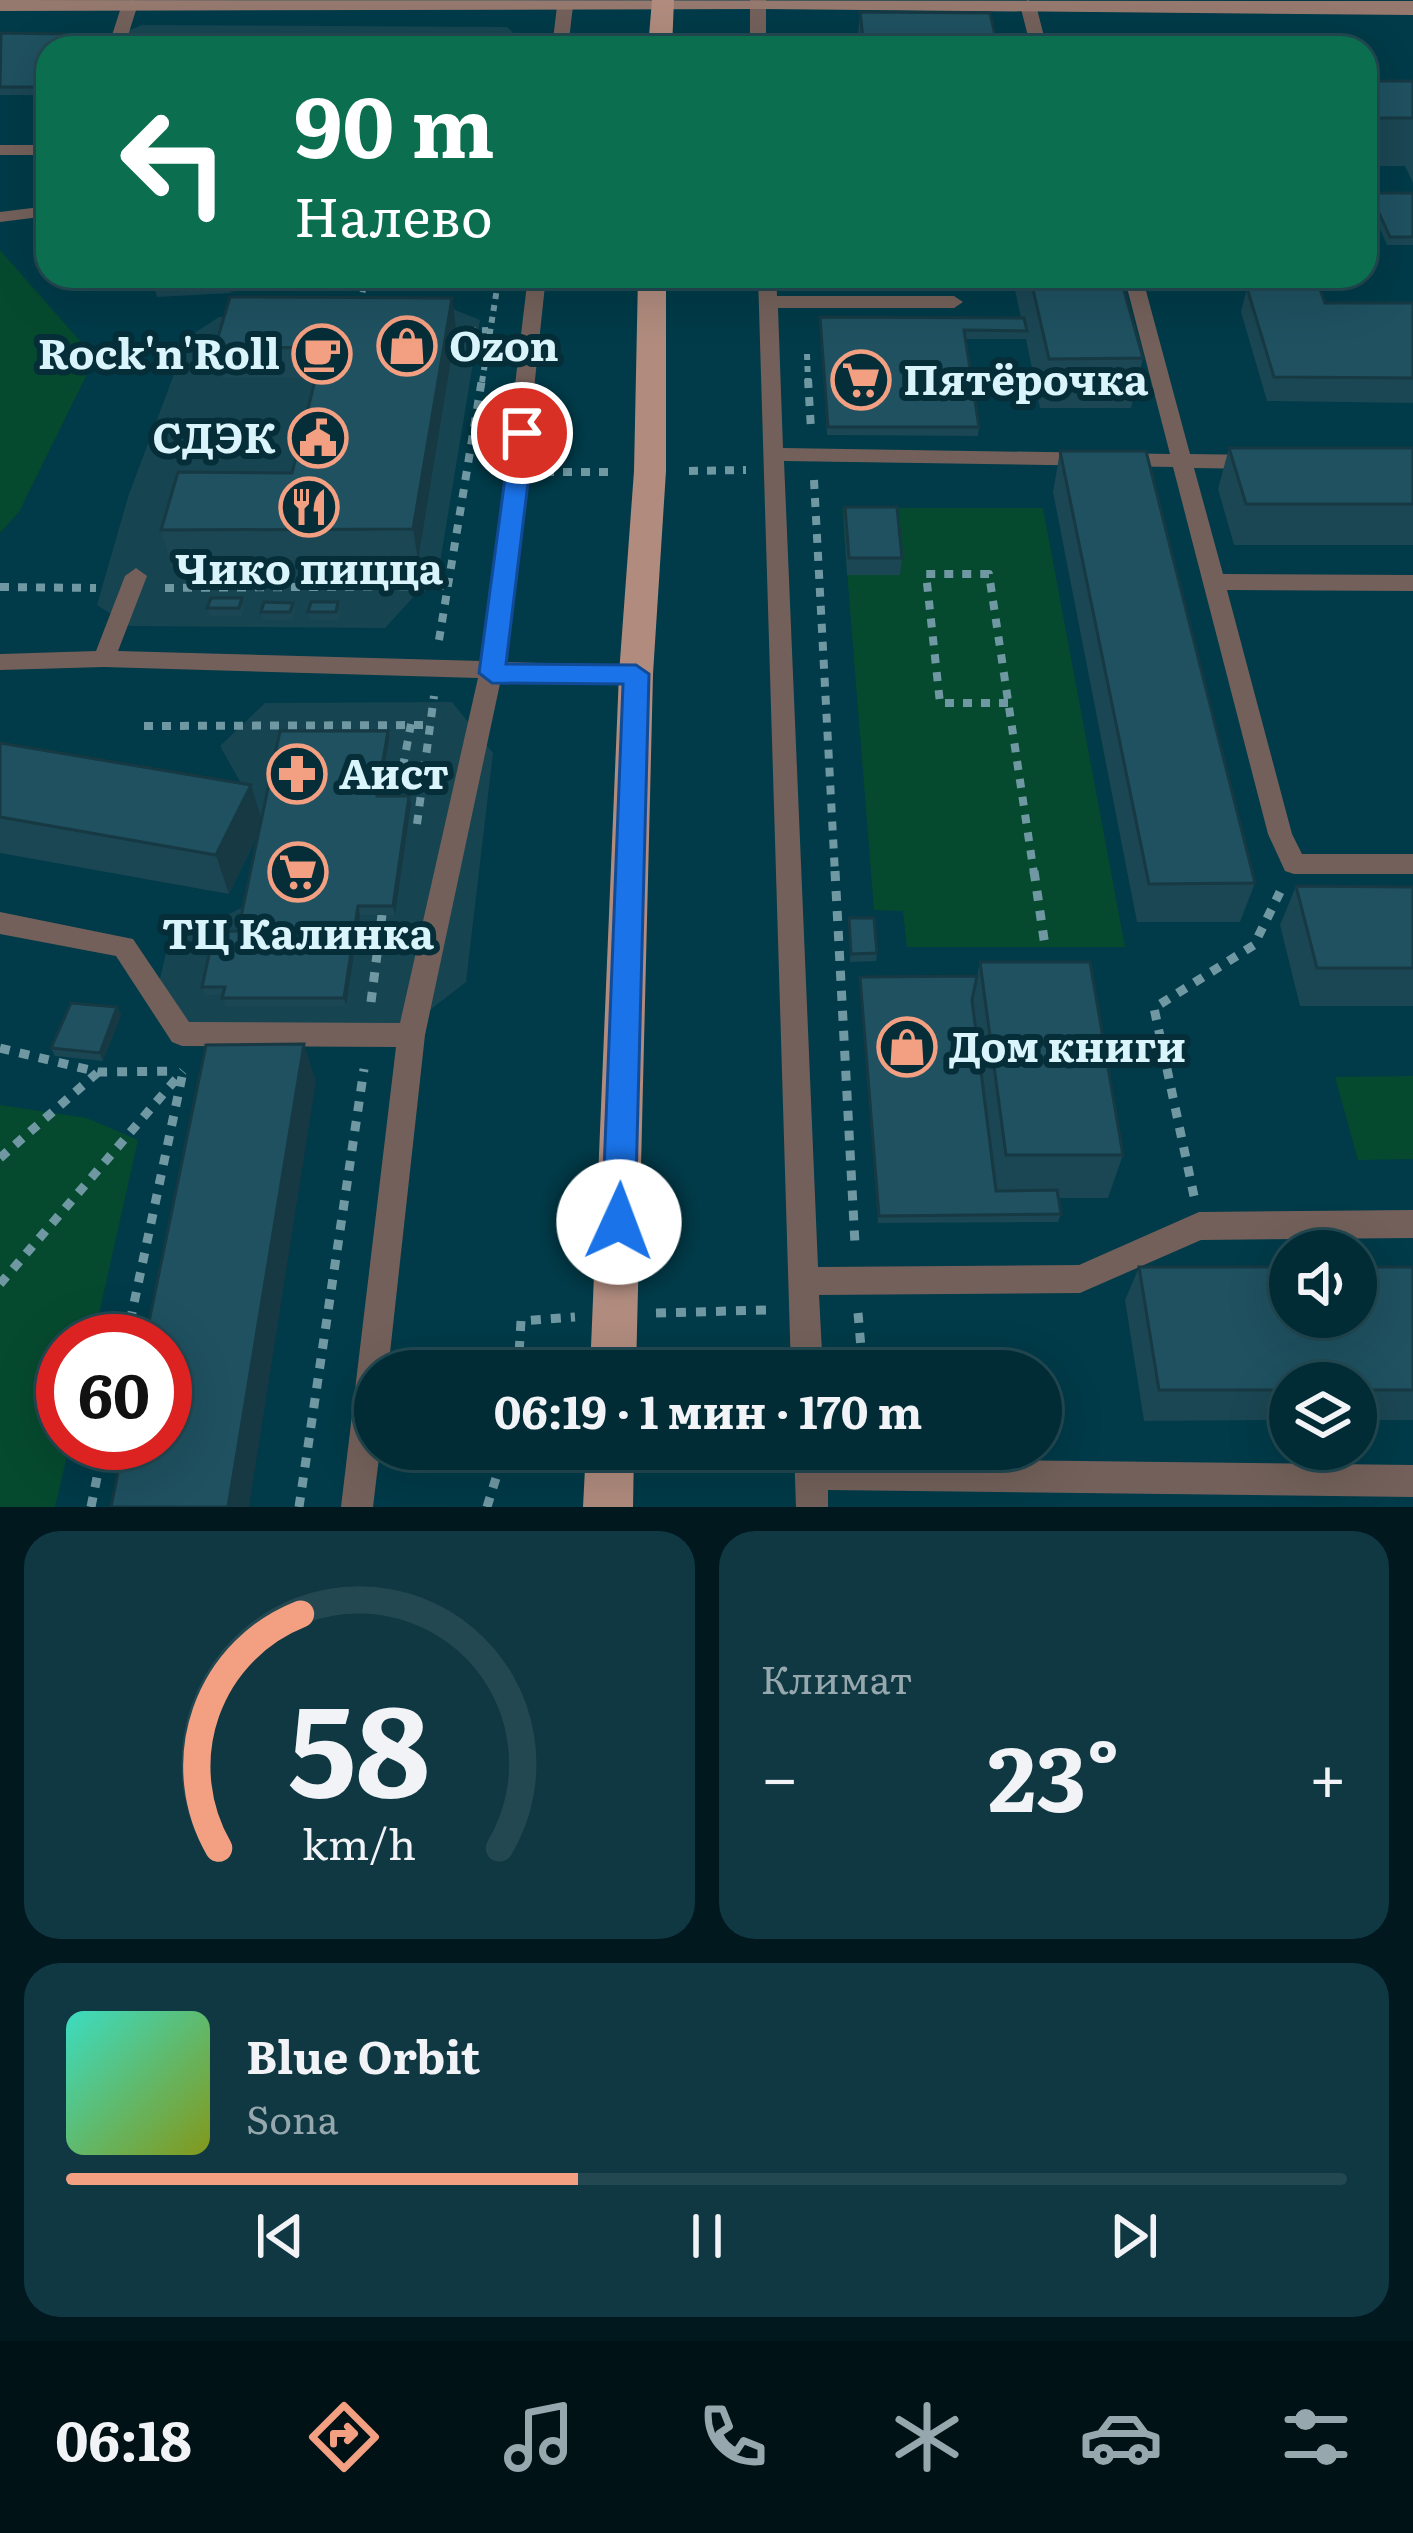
<!DOCTYPE html>
<html lang="ru">
<head>
<meta charset="utf-8">
<style>
	body { margin:0; font-family:Literata,serif; background:#0f3842; color:#f1f3f6; height:100vh; display:flex; flex-direction:column; font-size:45px; white-space:nowrap }
	* { box-sizing:border-box; margin:0 }
	p { font-size:39px; color:#96a7ad }
	.icon { flex:none; width:66px; height:66px; fill:none; stroke:currentColor; stroke-width:2; stroke-linecap:round; stroke-linejoin:round }
	.map { position:relative; height:1507px; overflow:hidden }
	.panel { display:flex; flex-direction:column; gap:24px; padding:24px; background:#01181e; flex:1 }
	.panel>* { flex:none }
	.guide { position:absolute; left:36px; top:36px; width:1341px; height:252px; border-radius:36px; box-shadow:0 12px 48px #0002,0 0 0 3px #234851; background:#0b6e4f; color:#fff; overflow:hidden }
	.fabs { position:absolute; left:1269px; top:1230px; display:grid; gap:24px }
	.fabs a { display:grid; place-items:center; width:108px; height:108px; border-radius:50%; background:#012c36; box-shadow:0 12px 48px #0002,0 0 0 3px #234851; font-size:60px }
	.speed { position:absolute; left:36px; top:1314px; display:flex; gap:24px; font-size:60px; font-weight:700; text-align:center }
	.speed>* { display:grid; place-content:center; width:156px; height:156px; border-radius:50%; background:#012c36; box-shadow:0 12px 48px #0002,0 0 0 3px #234851; line-height:1 }
	.speed .limit { border:18px solid #d22; background:#fff; color:#111 }
	.pin { position:absolute; display:grid; place-items:center; width:102px; height:102px; color:#fff; margin:-51px; border:6px solid #fff; border-radius:50%; box-shadow:0 3px 12px #0007 }
	.me { position:absolute; width:132px; margin:-66px; rotate:2deg; stroke-linejoin:round; filter:drop-shadow(0 0 9px #0008) }
	.turn { display:flex; align-items:center; gap:42px; height:252px; padding:0 60px; font-size:54px }
	.turn .icon { width:156px; height:156px; stroke-width:2.5 }
	.turn b { display:block; font-size:84px; line-height:102px }
	.big { font-size:90px; font-weight:700; line-height:1.1 }
	.panel .card { flex:1; display:flex; flex-direction:column; justify-content:center; gap:18px; min-width:0; padding:0 42px; border-radius:36px; background:#0f3842 }
	.panel .dial { align-items:center; gap:0 }
	.dial svg { height:312px; overflow:visible; fill:none; stroke:#234851; stroke-width:7; stroke-linecap:round; text-anchor:middle }
	.dial text { fill:#f1f3f6; stroke:none }
	.song { display:flex; align-items:center; gap:36px }
	.cover { width:144px; height:144px; border-radius:18px; background:linear-gradient(135deg,hsl(170 70% 55%),hsl(70 70% 35%)) }
	.played { height:12px; border-radius:6px; background:linear-gradient(90deg,#f39f82 40%,#234851 40%) }
	.keys { display:flex; justify-content:space-around; direction:ltr }
	.heat { display:flex; justify-content:space-between; align-items:center; font-size:66px; direction:ltr }
	.panel .tiles { flex:1; display:grid; gap:24px; grid-template-columns:1fr 1fr }
	.card:last-child { grid-column:span 2 }
	.trip { position:absolute; left:354px; top:1350px; width:708px; height:120px; border-radius:60px; background:#012c36; box-shadow:0 12px 48px #0002,0 0 0 3px #234851; font-weight:700; line-height:120px; text-align:center }
	.tabs { display:flex; height:192px; justify-content:space-around; align-items:center; background:#001216; color:#96a7ad }
	.tabs .icon { width:84px; height:84px }
	.tabs .active { color:#f39f82 }
	.tabs b { font-size:54px; color:#f1f3f6 }
	.map>svg:first-child { display:block }
	.built { fill:#164551 }
	.green { fill:#054a2f }
	.lines { fill:none; stroke-linecap:round; stroke-linejoin:round }
	.path-far2 { stroke:#6f98a3; stroke-width:6; stroke-dasharray:6 6; stroke-linecap:butt }
	.path-far1 { stroke:#6f98a3; stroke-width:8; stroke-dasharray:9 9; stroke-linecap:butt }
	.path { stroke:#6f98a3; stroke-width:9; stroke-dasharray:10 10; stroke-linecap:butt }
	.lane { fill:#73605a; fill-rule:evenodd }
	.secondary { fill:#96796e; fill-rule:evenodd }
	.primary { fill:#b08b7e; fill-rule:evenodd }
	.wall { fill:#1b4653 }
	.shaded-wall { fill:#163943 }
	.building { fill:#1f5160; stroke:#163943; stroke-width:3 }
	.route { fill:#1a73e8; stroke:#114b97; stroke-width:3 }
	.labels { text-anchor:middle; stroke-width:12; stroke-linejoin:round; paint-order:stroke }
	.poi-label { font-size:42px; font-weight:bold; fill:#daf4fc; stroke:#062e39; text-anchor:start }
</style>
</head>
<body>
<div class="map">
<svg width="1413" height="1507" viewBox="0 0 1413 1507">
	<rect width="100%" height="100%" fill="#013a48"/>
	<!-- built -->
	<path class="built" d="M142,25L507,27L525,44L524,48H100L103,40Z
		M453,309L480,320L439,569L385,628L130,626L97,605L129,494L188,337L219,317Z
		M452,702L493,753L466,982L390,1041L186,1039L152,1012L168,945L241,908L264,824L220,746L265,703Z"/>
	<!-- green -->
	<path class="green" d="M0,250L95,358L19,512L0,533Z
		M842,508H1043L1125,947H907L903,911L874,910Z
		M1413,1076V1159L1358,1160L1335,1077Z
		M0,1105L87,1118L138,1140L93,1341H63V1443H70L55,1507H0Z"/>
	<g class="lines">
		<!-- path-far2 -->
		<path class="path-far2" d="M360,304L366,276
			M446,331L489,330
			M807,354L808,382
			M482,382L499,276"/>
		<!-- path-far1 -->
		<path class="path-far1" d="M808,379L811,429
			M689,471L746,470
			M545,472H614
			M814,480L835,874
			M0,587L96,588
			M165,588L446,586
			M439,640L482,379
			M1008,703H940L926,574H989L1034,874
			M144,726L432,725
			M396,803L411,724
			M417,824L434,696"/>
		<!-- path -->
		<path class="path" d="M835,871L855,1244
			M1034,871L1045,946
			M371,1002L382,915
			M0,1048L98,1072L177,1071
			M0,1158L97,1073
			M1194,1196L1154,1008L1254,945L1280,892
			M0,1284L183,1071
			M656,1313L767,1310
			M858,1313L863,1371
			M126,1341L183,1072
			M518,1371L521,1321L575,1317
			M91,1507L104,1443
			M299,1507L364,1069
			M487,1507L505,1449"/>
		<!-- lane -->
		<path class="lane" d="M132,0L138,4L124,48H108L122,4Z
			M750,0H766V48H750Z
			M1028,0L1036,5L1047,48H1031L1020,5Z
			M565,1L573,6L568,48H552L557,6Z
			M0,145H48V155H0Z
			M48,206V216L0,222V212Z
			M528,276H546L505,662L636,666L648,674L636,682L501,679L425,1035L388,1371H375V1449H380L373,1507H341L396,1047L182,1046L172,1042L116,956L0,934V912L133,939L189,1022L400,1023L478,678L104,667L0,670V654L96,651L125,576L136,568L147,576L118,651L482,661Z
			M758,276H776L777,296H954L963,302L954,308H778L783,448L1170,454L1124,276H1142L1190,454L1257,455L1267,462L1257,469L1194,468L1223,574L1413,575V591L1227,590L1292,834L1302,854H1413V874H1294L1285,871L1268,834L1173,467L784,461L818,1267L1079,1265L1199,1212L1413,1210V1238L1201,1240L1080,1293L819,1295L823,1371H791Z
			M794,1449H826V1458L1413,1465V1497L828,1490V1507H796Z"/>
		<!-- secondary -->
		<path class="secondary" d="M0,0L1413,1V15L758,9L0,11Z"/>
		<!-- primary -->
		<path class="primary" d="M652,0H674L672,48H648Z
			M638,276H666V471L653,674L636,1371H590L619,674L634,471Z
			M586,1449H634L633,1507H583Z"/>
	</g>
	<!-- wall -->
	<path class="wall" d="M860,12L998,48H857Z
		M0,34H63L65,41L48,48V76L39,95H0Z
		M1365,81H1413V183L1405,166H1365Z
		M1370,193H1413V245H1387L1368,201Z
		M151,276H271L231,293L157,297Z
		M1012,276H1120L1143,358L1131,408H1040L1026,339H965L979,427L978,436L827,435L820,317L1021,318Z
		M1247,288L1325,303H1413V403L1267,401L1241,312Z
		M452,298L456,329L418,560L170,561L161,530L292,473L315,378H222L215,347Z
		M1229,448H1413V545H1234L1218,489Z
		M1060,451L1255,883L1240,922H1137L1053,492Z
		M845,507L902,558L900,575H847L844,524Z
		M293,603L295,611L292,621L263,620L261,612Z
		M244,606L242,617L210,616L207,608Z
		M340,611L338,621L310,620L308,612Z
		M388,731L389,739L381,796H409L411,804L395,915H360L346,1006H225L223,995H205L202,987L238,931L259,833L229,894L0,853V743L251,785L261,820Z
		M1296,886L1413,887V1006H1300L1280,925Z
		M849,918L877,953L876,961L850,962Z
		M980,962L1123,1155L1108,1198H1058L1061,1214L1058,1222L878,1223L860,977L977,976Z
		M117,1007L121,1015L103,1061L55,1056L51,1048Z
		M1139,1267H1413V1420H1356V1383H1290V1420L1144,1421L1125,1300Z"/>
	<!-- shaded-wall -->
	<path class="shaded-wall" d="M63,34L65,41L62,48H56Z
		M48,64V76L39,95L36,87Z
		M227,276H271L231,293Z
		M452,298L456,329L418,560L413,529Z
		M388,731L389,739L379,804L377,796Z
		M251,785L263,824L229,894L216,855Z
		M409,796L411,804L395,915L393,906Z
		M358,906L360,915L346,1006L344,998Z
		M117,1007L121,1015L103,1061L100,1053Z
		M304,1044L316,1081L249,1507H228Z"/>
	<!-- building -->
	<path class="building" d="M860,12L990,13L998,48H864Z
		M1,33L63,34L56,48H48V64L36,87H0Z
		M1365,81H1413V118H1365Z
		M1370,193H1413V237H1390Z
		M1030,276H1120L1143,358L1049,359Z
		M1247,288L1320,289L1325,303H1413V378L1274,377Z
		M230,297L452,298L413,529L161,530L178,472L292,473L323,348L215,347Z
		M820,317L1024,318L1027,331L964,330L979,427H828Z
		M1229,448H1413V504H1246Z
		M1060,451H1146L1255,883L1149,884Z
		M845,507H897L902,558H849Z
		M211,598H242L239,608H207Z
		M264,602L293,603L290,612H261Z
		M311,602H338L336,612H308Z
		M280,731H388L377,796H409L393,906H358L344,998H222L225,987H202L214,932L238,931Z
		M0,743L251,785L216,855L0,817Z
		M1296,886L1413,887V968H1317Z
		M849,918H874L877,953L851,954Z
		M980,962H1090L1123,1155H1006Z
		M977,976L972,1000L996,1191L1057,1190L1061,1214L879,1216L860,977Z
		M71,1003L117,1007L100,1053L51,1048Z
		M304,1044L228,1507H111L124,1443H165V1341H145L206,1045Z
		M1139,1267H1290V1317H1356V1267H1413V1390H1356V1383H1290V1390H1159Z"/>
	<!-- route -->
	<path class="route" d="M522,426L534,433L506,664L636,665L649,674L635,1222L630,1233L619,1238L607,1233L602,1222L623,684L492,683L479,673L511,433Z"/>
	<!-- icons -->
	<defs>
		<g id="shop-ring" transform="scale(3)"><circle r="9.5" fill="#062e39" stroke="#f39f82" stroke-width="1.5"/><path d="M-5-2.5h2.3a2.7 3.5 0 0 1 5.4 0H5L5.5 6h-11ZM-1.5-2.5h3a1.5 2.3 0 0 0-3 0Z" fill="#f39f82"/></g>
		<g id="cafe-ring" transform="scale(3)"><circle r="9.5" fill="#062e39" stroke="#f39f82" stroke-width="1.5"/><path d="M-5.5-4.5H6V0H3Q3 3.5 0 3.5H-2.5Q-5.5 3.5-5.5 0ZM3-3.2v2h1.7v-2ZM-6 4.5H4V6H-6Z" fill="#f39f82"/></g>
		<g id="supermarket-ring" transform="scale(3)"><circle r="9.5" fill="#062e39" stroke="#f39f82" stroke-width="1.5"/><path d="M-6-5.5h2.5l.6 2H6L4.5 2H-2.5L-4.4-4H-6ZM-1.5 3.2a1.3 1.3 0 1 0 .1 0ZM3 3.2a1.3 1.3 0 1 0 .1 0Z" fill="#f39f82"/></g>
		<g id="civic-ring" transform="scale(3)"><circle r="9.5" fill="#062e39" stroke="#f39f82" stroke-width="1.5"/><path d="M-.6-6.5H3V-4.5H.6V-3L4-1V1h2V6H-6V1h2V-1L-.6-3ZM-1.2 2.5V6h2.4V2.5Z" fill="#f39f82"/></g>
		<g id="restaurant-ring" transform="scale(3)"><circle r="9.5" fill="#062e39" stroke="#f39f82" stroke-width="1.5"/><path d="M-5-6h1v4h1v-4h1v4h1v-4h1v5L-1.5 .5V6h-2V.5L-5-1ZM5-6V6H3V1.5H1.5Q1.5-4 5-6Z" fill="#f39f82"/></g>
		<g id="pharmacy-ring" transform="scale(3)"><circle r="9.5" fill="#062e39" stroke="#f39f82" stroke-width="1.5"/><path d="M-2-6h4v4h4v4h-4v4h-4v-4h-4v-4h4Z" fill="#f39f82"/></g>
	</defs>
	<g fill-rule="evenodd">
		<use href="#shop-ring" x="407" y="346"/>
		<use href="#cafe-ring" x="322" y="354"/>
		<use href="#supermarket-ring" x="861" y="380"/>
		<use href="#civic-ring" x="318" y="438"/>
		<use href="#restaurant-ring" x="309" y="507"/>
		<use href="#pharmacy-ring" x="297" y="774"/>
		<use href="#supermarket-ring" x="298" y="872"/>
		<use href="#shop-ring" x="907" y="1047"/>
	</g>
	<g class="labels">
		<!-- poi labels -->
		<g class="poi-label">
			<text x="449" y="361">Ozon</text>
			<text x="280" y="369" text-anchor="end">Rock'n'Roll</text>
			<text x="903" y="395">Пятёрочка</text>
			<text x="276" y="453" text-anchor="end">СДЭК</text>
			<text x="309" y="584" text-anchor="middle">Чико пицца</text>
			<text x="339" y="789">Аист</text>
			<text x="298" y="949" text-anchor="middle">ТЦ Калинка</text>
			<text x="949" y="1062">Дом книги</text>
		</g>
	</g>
</svg>
<div class="fabs">
<a><svg class="icon" aria-label="sound" viewBox="0 0 24 24"><path d="M4 9h4l5-4v14l-5-4H4zM17 9q2 3 0 6"/></svg></a>
<a><svg class="icon" aria-label="layers" viewBox="0 0 24 24"><path d="M12 4l9 5-9 5-9-5zM3 14l9 5 9-5"/></svg></a>
</div>
<div class="speed"><div class="limit">60</div></div>
<div class="pin" style="left:522px;top:433px;background:#d93025"><svg class="icon" aria-label="arrive" viewBox="0 0 24 24"><path d="M6 21V4h12l-3 4 3 4H6"/></svg></div>
<svg class="me" style="left:619px;top:1222px" viewBox="-20 -20 40 40"><circle r="19" fill="#fff"/><path d="M0-13L10 11 0 6-10 11z" fill="#1a73e8"/></svg>
<div class="trip">06:19 · 1 мин · 170 m</div>
<div class="guide">
<div class="turn"><svg class="icon" aria-label="left" viewBox="0 0 24 24"><path d="M17 20v-9H6M10 6l-5 5 5 5"/></svg><div><b>90 m</b>Налево</div></div>
</div>
</div>
<section class="panel">
<div class="tiles">
<div class="card dial"><svg viewBox="0 0 100 80">
<path d="M14 69A42 42 0 1 1 86 69"/>
<path d="M14 69A42 42 0 0 1 35 9" stroke="#f39f82"/>
<text x="50" y="56" font-size="32" font-weight="700">58</text>
<text x="50" y="72" font-size="11">km/h</text>
</svg></div>
<div class="card"><p>Климат</p>
<div class="heat"><a>−</a><b class="big">23°</b><a>+</a></div>
</div>
<div class="card">
<div class="song"><i class="cover"></i><div><b>Blue Orbit</b><p>Sona</p></div></div>
<div class="played"></div>
<div class="keys"><svg class="icon" aria-label="previous" viewBox="0 0 24 24"><path d="M18 5L8 12l10 7zM5 5v14"/></svg><svg class="icon" aria-label="pause" viewBox="0 0 24 24"><path d="M8 5v14M16 5v14"/></svg><svg class="icon" aria-label="next" viewBox="0 0 24 24"><path d="M6 5l10 7-10 7zM19 5v14"/></svg></div>
</div>
</div>
</section>
<nav class="tabs">
<b>06:18</b>
<svg class="icon active" aria-label="directions" viewBox="0 0 24 24"><path d="M12 3l9 9-9 9-9-9zM9 14v-3h6M13 9l2 2-2 2"/></svg>
<svg class="icon" aria-label="music" viewBox="0 0 24 24"><path d="M9 18V5l10-2v13"/><circle cx="6" cy="18" r="3"/><circle cx="16" cy="16" r="3"/></svg>
<svg class="icon" aria-label="phone" viewBox="0 0 24 24"><path d="M5 4h4l2 5-3 2q2 4 5 5l2-3 5 2v4C11 20 4 13 5 4z"/></svg>
<svg class="icon" aria-label="climate" viewBox="0 0 24 24"><path d="M12 3v18M4 7l16 10M4 17L20 7"/></svg>
<svg class="icon" aria-label="car" viewBox="0 0 24 24"><path d="M5 17H2v-5l4-1 3-4h7l3 4 3 1v5h-3M9 17h6M6 11h13"/><circle cx="7" cy="17" r="2"/><circle cx="17" cy="17" r="2"/></svg>
<svg class="icon" aria-label="filters" viewBox="0 0 24 24"><path d="M4 7h16M4 17h16"/><circle cx="9" cy="7" r="2"/><circle cx="15" cy="17" r="2"/></svg>
</nav>
</body>
</html>
